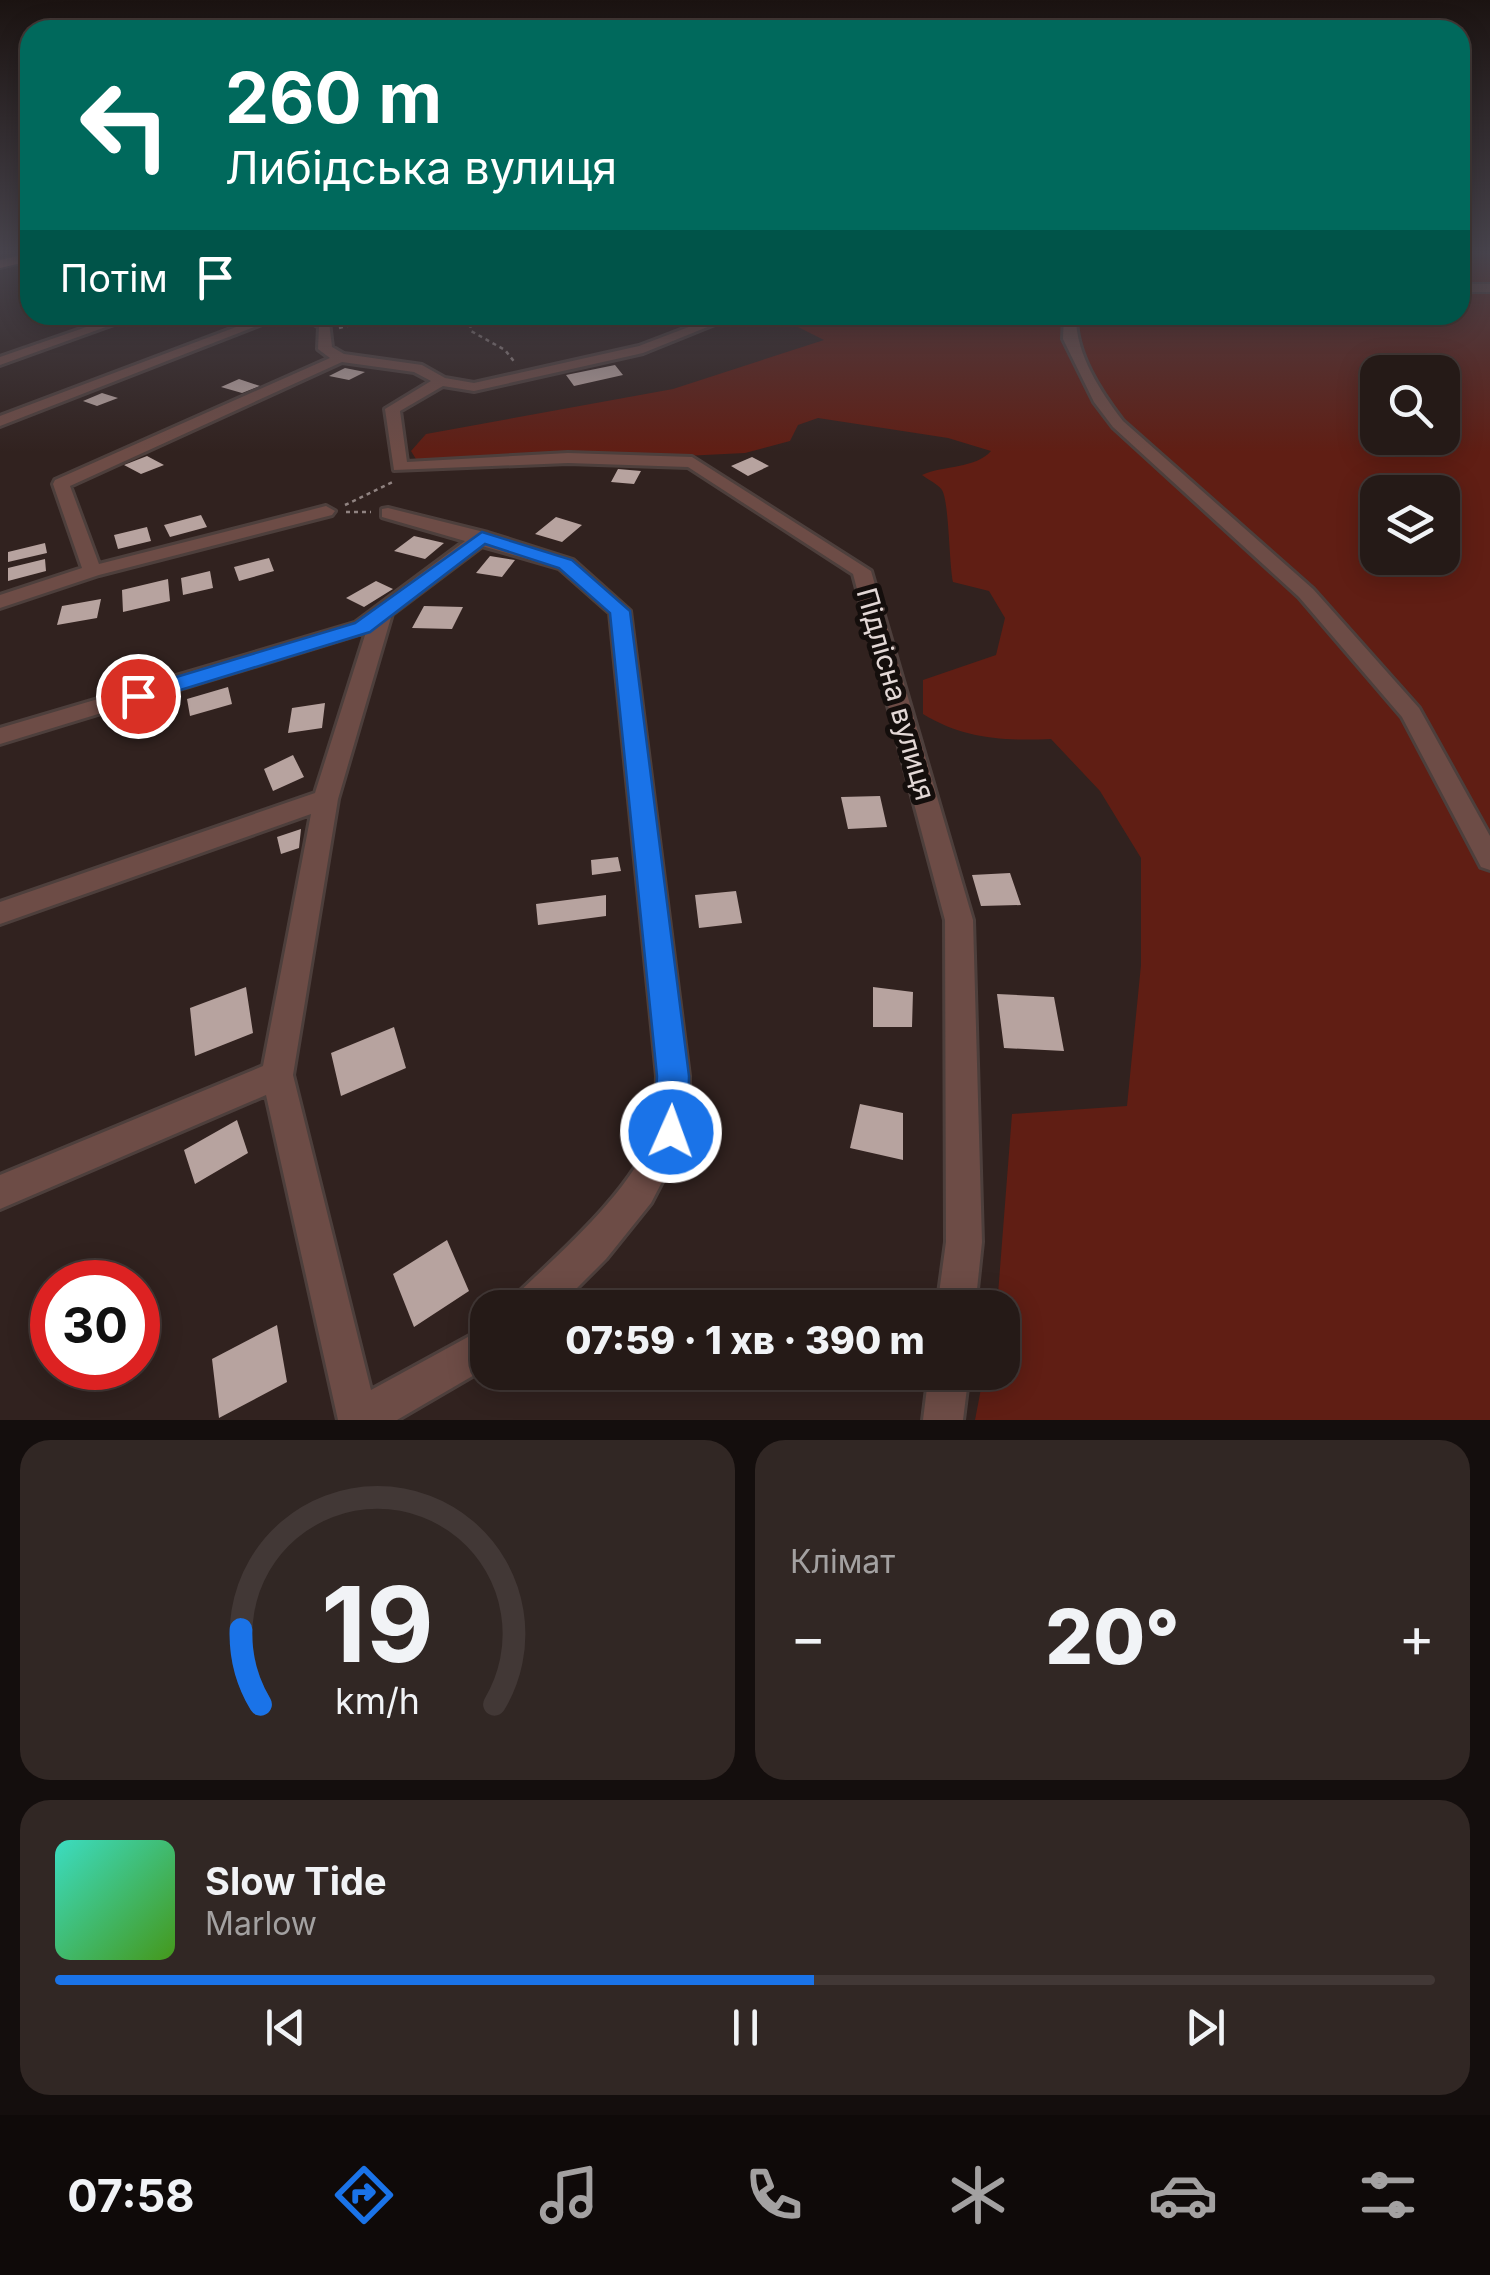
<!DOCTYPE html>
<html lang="uk">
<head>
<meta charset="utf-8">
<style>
	body { margin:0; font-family:Inter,sans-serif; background:#312724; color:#f1f3f6; height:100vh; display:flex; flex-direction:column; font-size:38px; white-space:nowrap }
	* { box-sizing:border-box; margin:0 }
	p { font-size:32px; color:#a3a1a1 }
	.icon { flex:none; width:55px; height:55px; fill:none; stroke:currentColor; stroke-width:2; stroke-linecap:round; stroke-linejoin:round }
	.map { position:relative; height:1420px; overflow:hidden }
	.drawer { display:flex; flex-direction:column; gap:20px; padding:20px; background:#140e0d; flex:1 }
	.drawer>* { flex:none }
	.top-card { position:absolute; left:20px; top:20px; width:1450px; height:305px; border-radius:30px; box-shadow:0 5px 25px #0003,0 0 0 2px #423836; background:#00695c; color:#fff; overflow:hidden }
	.tools { position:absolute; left:1360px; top:355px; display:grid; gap:20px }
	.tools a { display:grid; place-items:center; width:100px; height:100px; border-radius:20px; background:#251a17; box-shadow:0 5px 25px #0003,0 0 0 2px #423836; font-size:50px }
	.speed { position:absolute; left:30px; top:1260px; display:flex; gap:20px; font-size:50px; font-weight:700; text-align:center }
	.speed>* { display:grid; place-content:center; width:130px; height:130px; border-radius:50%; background:#251a17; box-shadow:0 5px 25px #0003,0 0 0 2px #423836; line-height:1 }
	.speed .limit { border:15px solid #d22; background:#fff; color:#111 }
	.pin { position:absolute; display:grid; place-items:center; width:85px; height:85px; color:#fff; margin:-42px; border:5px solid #fff; border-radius:50%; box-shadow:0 2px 10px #0007 }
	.me { position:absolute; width:110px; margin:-55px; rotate:2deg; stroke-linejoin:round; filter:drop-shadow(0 0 8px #0008) }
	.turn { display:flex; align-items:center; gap:35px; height:210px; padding:0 40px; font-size:45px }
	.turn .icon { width:130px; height:130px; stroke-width:2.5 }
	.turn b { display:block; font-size:70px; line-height:85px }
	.then { display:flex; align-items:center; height:95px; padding:0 40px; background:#0003; gap:20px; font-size:38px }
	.big { font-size:75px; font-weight:800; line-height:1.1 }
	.drawer .tile { flex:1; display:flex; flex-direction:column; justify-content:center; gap:15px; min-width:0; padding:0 35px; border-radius:30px; background:#312724 }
	.drawer .dial { align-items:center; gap:0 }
	.dial svg { height:260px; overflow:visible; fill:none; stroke:#423836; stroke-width:7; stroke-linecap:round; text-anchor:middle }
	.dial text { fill:#f1f3f6; stroke:none }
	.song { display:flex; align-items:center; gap:30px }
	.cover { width:120px; height:120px; border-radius:15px; background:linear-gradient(135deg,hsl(170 70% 55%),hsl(100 70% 35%)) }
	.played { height:10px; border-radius:5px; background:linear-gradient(90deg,#1a73e8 55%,#423836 55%) }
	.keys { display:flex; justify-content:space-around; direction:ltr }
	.heat { display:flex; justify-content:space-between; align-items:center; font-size:55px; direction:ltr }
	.drawer .tiles { flex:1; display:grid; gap:20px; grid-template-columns:1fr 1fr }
	.tile:last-child { grid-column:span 2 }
	.trip { position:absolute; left:470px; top:1290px; width:550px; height:100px; border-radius:30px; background:#251a17; box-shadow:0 5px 25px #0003,0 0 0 2px #423836; font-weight:800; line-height:100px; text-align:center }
	.dock { display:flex; height:160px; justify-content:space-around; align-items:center; background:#0f0a09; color:#a3a1a1 }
	.dock .icon { width:70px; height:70px }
	.dock .active { color:#1a73e8 }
	.dock b { font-size:45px; color:#f1f3f6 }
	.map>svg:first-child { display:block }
	.green { fill:#601e14; fill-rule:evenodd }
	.building { fill:#b7a39f }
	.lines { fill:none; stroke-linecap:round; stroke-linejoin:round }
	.minor-casing { stroke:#4d3f3c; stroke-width:6 }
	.tertiary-casing { stroke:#4d3f3c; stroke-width:4 }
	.primary-casing { stroke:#4d3f3c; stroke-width:4 }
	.path { stroke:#908381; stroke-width:2.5; stroke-dasharray:4 4; stroke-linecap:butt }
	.minor { fill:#6d4c46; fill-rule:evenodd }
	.tertiary { fill:#6d4c46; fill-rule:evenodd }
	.primary { fill:#b27063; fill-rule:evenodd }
	.route { fill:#1a73e8; stroke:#114b97; stroke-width:2.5 }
	.labels { text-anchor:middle; stroke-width:10; stroke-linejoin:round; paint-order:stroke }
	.street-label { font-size:28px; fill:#e3d8d6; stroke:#140e0c }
</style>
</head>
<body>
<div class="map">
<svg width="1490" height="1420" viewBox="0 0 1490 1420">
	<rect width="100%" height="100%" fill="#31221f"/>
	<!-- green -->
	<path class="green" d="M1460,253H1490V1420H975L984,1373L1002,1372V1308L997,1307L1012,1114L1127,1106L1141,965V858L1100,791L1051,739C1003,741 964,739 923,714V680L996,655L1005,618L989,591L953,582C949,562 949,501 942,490C938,484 927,479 922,475C944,465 975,469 991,451L948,438L818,418L798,425L790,441L745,453L422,469L411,451L426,434L673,389L824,340L774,315H1460ZM1378,372H1442V438H1378ZM1378,492H1442V558H1378Z"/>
	<!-- building -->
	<path class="building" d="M615,365L623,375L574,386L566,375Z
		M345,368L365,372L349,380L329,376Z
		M239,379L260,386L242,393L221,387Z
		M102,393L118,398L97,406L83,401Z
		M147,456L164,465L141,474L124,465Z
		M752,457L769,466L748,476L731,466Z
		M618,469L641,471L634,484L611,482Z
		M201,515L207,527L170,537L164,525Z
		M556,517L582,525L562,542L535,534Z
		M147,527L151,541L118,549L114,535Z
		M414,536L444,543L425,559L394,551Z
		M45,543L47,553L8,562V552Z
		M490,556L515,560L502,577L476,573Z
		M269,558L274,571L239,581L234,567Z
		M45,559L46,571L8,581V568Z
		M210,571L213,588L183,595L181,578Z
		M168,579L170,601L123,612L122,590Z
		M376,581L393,589L364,607L346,598Z
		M101,599L97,618L57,625L62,606Z
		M424,606L463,607L452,629L412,628Z
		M228,687L232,704L190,716L187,699Z
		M325,703L322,728L288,733L292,708Z
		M293,755L304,777L273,791L264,769Z
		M880,796L887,827L848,829L841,797Z
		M301,829L299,848L281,854L277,837Z
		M618,857L621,871L592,875L591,860Z
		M1010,873L1021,905L981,906L972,875Z
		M736,891L742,923L699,928L695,895Z
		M606,895V916L538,925L536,904Z
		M246,987L253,1033L195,1056L190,1008Z
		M873,987L913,992L912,1027H873Z
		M997,994L1054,997L1064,1051L1004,1048Z
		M394,1027L406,1068L341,1096L331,1053Z
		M860,1104L903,1113V1160L850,1148Z
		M237,1120L248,1153L195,1184L184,1150Z
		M447,1240L469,1291L414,1327L393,1274Z
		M277,1325L287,1382L219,1418L212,1359Z"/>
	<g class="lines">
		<!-- minor casing -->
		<g class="minor-casing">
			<path id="minor" d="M121,315H139L0,365V357Z
				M268,315H285L0,426V416Z
				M299,315H315L329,322L332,347L344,354L422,365L445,378L474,383L639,346L720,315H737L643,353L474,391L443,386L400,411L407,462L568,453L692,457L871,571L973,920L982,1242L975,1308H937L946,1242L945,920L853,574L688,467L568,463L394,470L385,409L431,381L414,372L342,362L70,486L99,564L326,506L335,511L332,515L99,575L0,608V595L82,568L53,484L55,480L330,358L318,349L319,327Z
				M1064,315H1076C1075,353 1100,391 1123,421L1313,589L1419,708L1490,836V870L1481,867L1402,717L1299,597L1113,427L1094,402L1063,339Z
				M388,508L488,533L573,560L630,611L689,1076L688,1132L651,1203L606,1259L557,1308H510L516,1295C560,1253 635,1188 654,1130C659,1114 656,1092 657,1076L610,613L559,568L482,546L392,614L338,799L293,1075L371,1390L488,1326V1367L397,1420H338L266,1095L0,1209V1175L263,1066L311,814L0,924V902L315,793L366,632L0,744V728L355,623L465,541L382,517V509Z
				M929,1372H969L963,1420H923Z"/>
		</g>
		<!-- tertiary casing -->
		<g class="tertiary-casing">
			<path id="tertiary" d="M1460,284H1490V292H1460Z"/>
		</g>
		<!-- primary casing -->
		<g class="primary-casing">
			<path id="primary" d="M30,253V261L0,268V260Z"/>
		</g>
		<!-- path -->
		<path class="path" d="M483,315L470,323L471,331L505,350L516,364
			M339,328L351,325L363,315
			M345,505L395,481
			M346,512H371"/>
		<!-- minor -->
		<use href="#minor" class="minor"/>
		<!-- tertiary -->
		<use href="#tertiary" class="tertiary"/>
		<!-- primary -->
		<use href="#primary" class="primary"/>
	</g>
	<!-- sky -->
	<linearGradient id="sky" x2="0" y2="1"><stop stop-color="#1b1311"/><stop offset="0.56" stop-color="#48444d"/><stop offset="1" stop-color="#48444d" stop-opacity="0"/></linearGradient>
	<rect width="1490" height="452" fill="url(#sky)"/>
	<!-- route -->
	<path class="route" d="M482,532L572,560L630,611L689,1076L688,1132L683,1143L671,1148L659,1143L654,1132L657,1076L610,613L559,568L485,544L370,632L138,703L127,696L130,691L355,623Z"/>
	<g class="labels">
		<!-- street labels -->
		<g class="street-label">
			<text transform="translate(896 694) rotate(74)" y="10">Підлісна вулиця</text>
		</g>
	</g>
</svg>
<div class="tools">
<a><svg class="icon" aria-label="search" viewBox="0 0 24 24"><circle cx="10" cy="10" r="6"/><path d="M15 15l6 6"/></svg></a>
<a><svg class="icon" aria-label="layers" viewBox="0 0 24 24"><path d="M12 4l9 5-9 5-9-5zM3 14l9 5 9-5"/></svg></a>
</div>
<div class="speed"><div class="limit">30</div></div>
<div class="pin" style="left:138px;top:696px;background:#d93025"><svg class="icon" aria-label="arrive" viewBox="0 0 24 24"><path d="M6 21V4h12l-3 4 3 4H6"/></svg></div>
<svg class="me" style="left:671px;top:1132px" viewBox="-20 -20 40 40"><circle r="17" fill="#1a73e8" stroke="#fff" stroke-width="3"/><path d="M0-11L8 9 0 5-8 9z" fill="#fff"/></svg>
<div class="trip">07:59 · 1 хв · 390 m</div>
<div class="top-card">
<div class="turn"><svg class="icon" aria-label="left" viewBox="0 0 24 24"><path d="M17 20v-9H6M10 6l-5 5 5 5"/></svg><div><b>260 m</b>Либідська вулиця</div></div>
<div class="then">Потім<svg class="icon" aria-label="arrive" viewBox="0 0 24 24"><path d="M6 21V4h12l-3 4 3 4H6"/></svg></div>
</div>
</div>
<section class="drawer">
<div class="tiles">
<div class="tile dial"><svg viewBox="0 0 100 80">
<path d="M14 69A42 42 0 1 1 86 69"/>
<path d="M14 69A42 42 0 0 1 8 46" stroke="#1a73e8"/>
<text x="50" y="56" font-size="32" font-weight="700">19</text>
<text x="50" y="72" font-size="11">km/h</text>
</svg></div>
<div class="tile"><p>Клімат</p>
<div class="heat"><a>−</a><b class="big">20°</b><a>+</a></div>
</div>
<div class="tile">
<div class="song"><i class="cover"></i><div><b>Slow Tide</b><p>Marlow</p></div></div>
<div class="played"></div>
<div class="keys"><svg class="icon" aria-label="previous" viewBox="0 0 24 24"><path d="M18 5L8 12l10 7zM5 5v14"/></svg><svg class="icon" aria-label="pause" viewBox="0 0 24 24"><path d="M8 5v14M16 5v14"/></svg><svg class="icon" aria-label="next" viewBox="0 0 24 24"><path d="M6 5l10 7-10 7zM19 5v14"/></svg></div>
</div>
</div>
</section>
<nav class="dock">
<b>07:58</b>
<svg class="icon active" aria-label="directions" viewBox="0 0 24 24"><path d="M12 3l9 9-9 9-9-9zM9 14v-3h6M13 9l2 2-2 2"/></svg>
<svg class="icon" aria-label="music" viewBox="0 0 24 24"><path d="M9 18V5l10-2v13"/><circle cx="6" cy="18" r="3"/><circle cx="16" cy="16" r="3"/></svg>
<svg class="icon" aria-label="phone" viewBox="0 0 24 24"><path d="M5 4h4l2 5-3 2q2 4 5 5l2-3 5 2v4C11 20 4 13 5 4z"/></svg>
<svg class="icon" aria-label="climate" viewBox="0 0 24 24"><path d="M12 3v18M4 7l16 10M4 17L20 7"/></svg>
<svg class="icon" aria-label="car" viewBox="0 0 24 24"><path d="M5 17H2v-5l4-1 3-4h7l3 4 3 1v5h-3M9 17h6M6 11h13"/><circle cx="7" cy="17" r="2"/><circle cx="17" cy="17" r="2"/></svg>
<svg class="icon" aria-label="filters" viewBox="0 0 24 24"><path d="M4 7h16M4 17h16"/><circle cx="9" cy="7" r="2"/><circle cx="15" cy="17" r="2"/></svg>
</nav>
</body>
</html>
